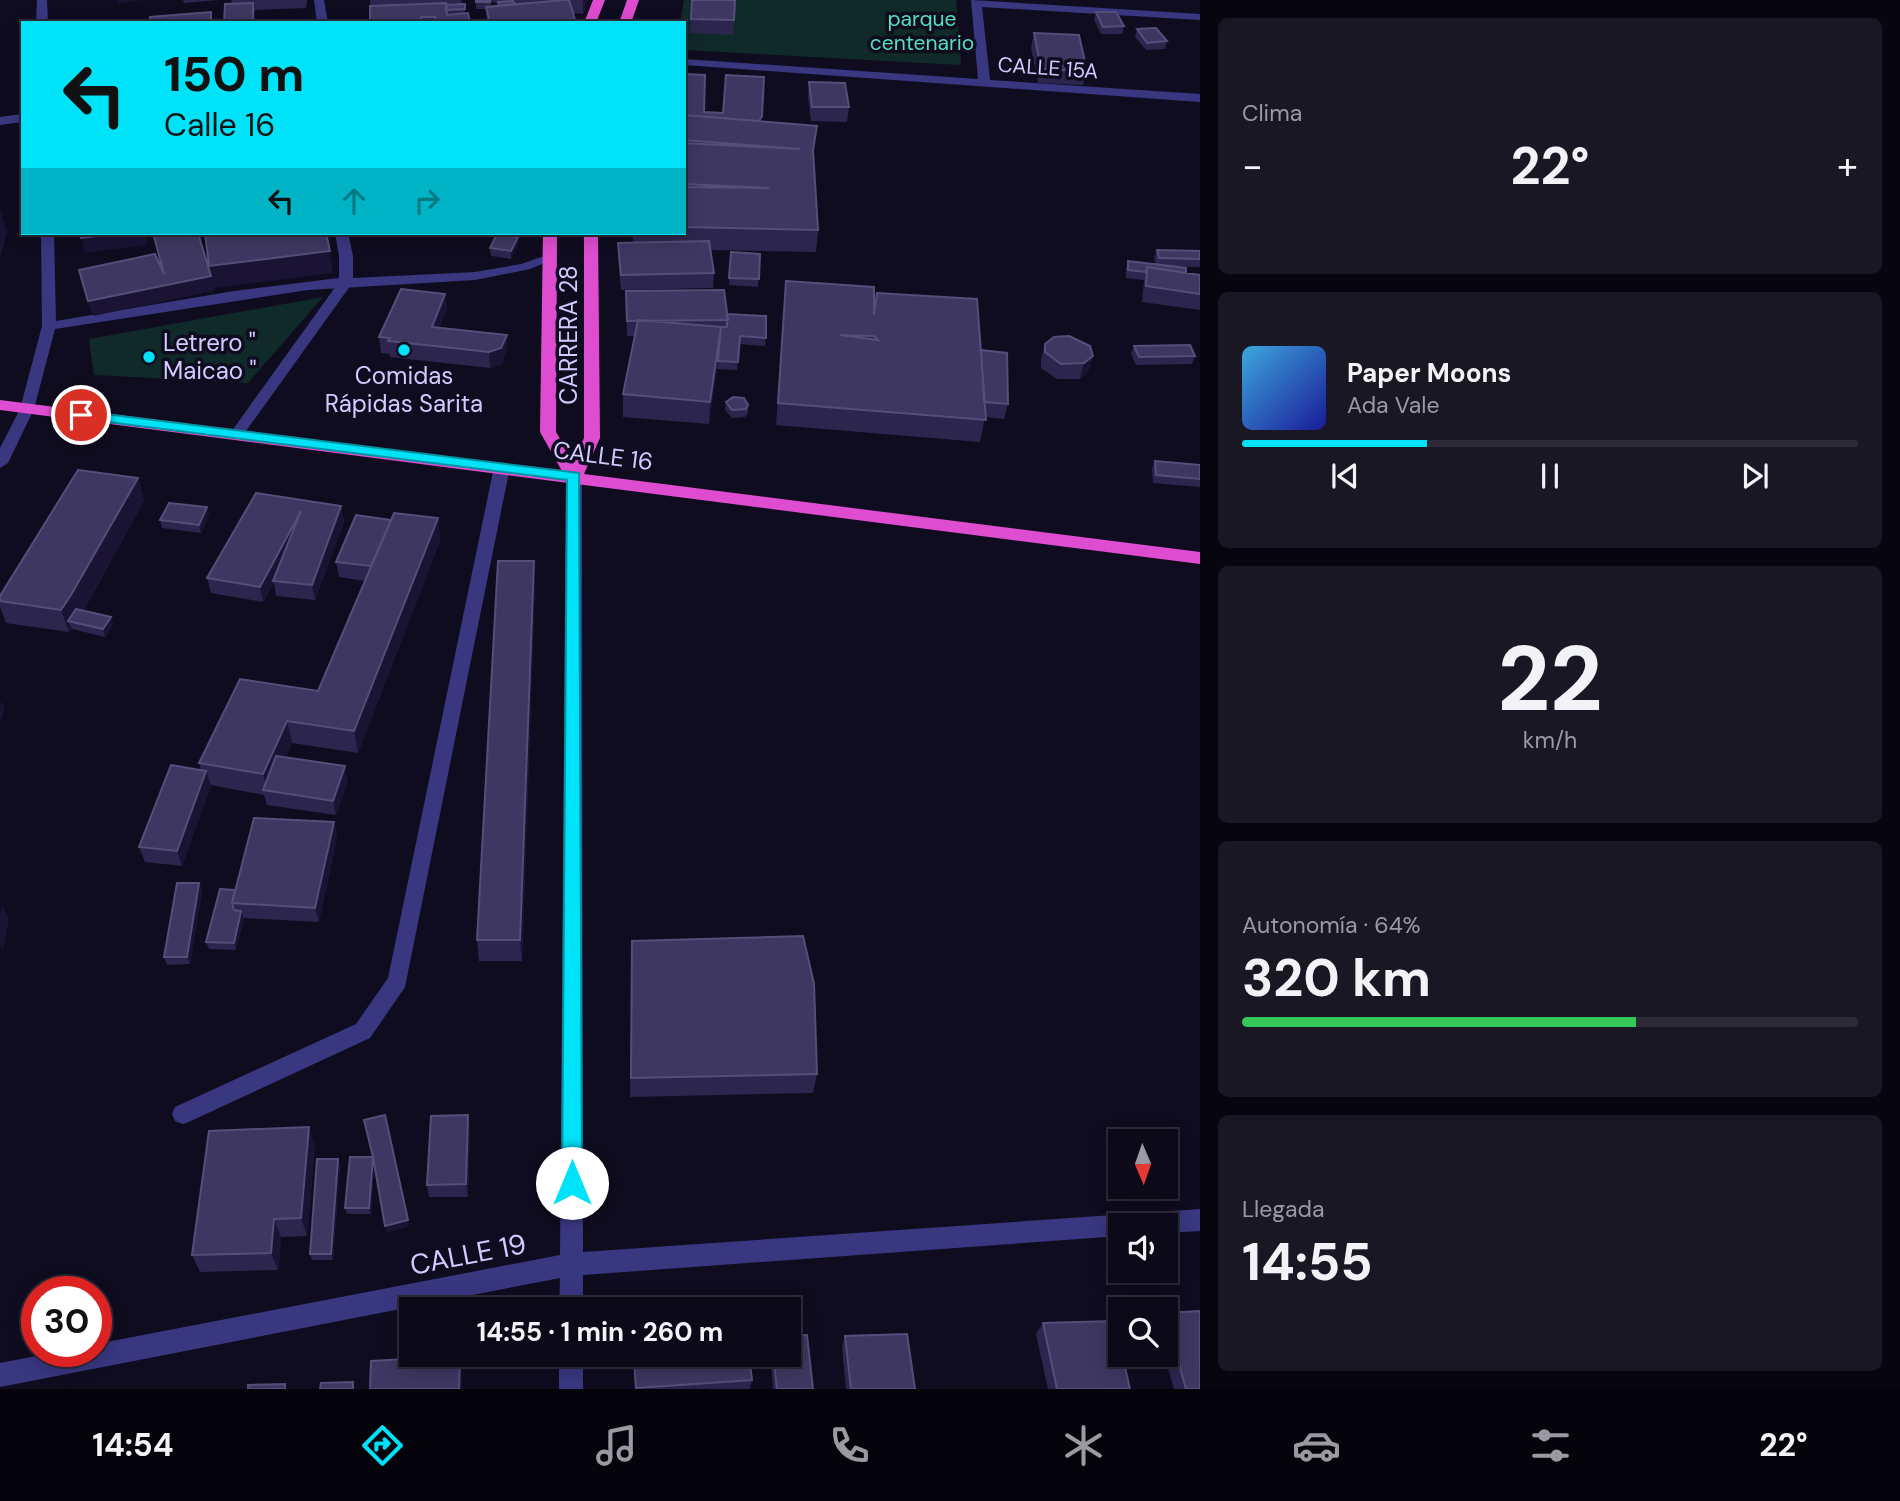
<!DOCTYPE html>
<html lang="es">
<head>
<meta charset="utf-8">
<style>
	body { margin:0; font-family:"DM Sans",sans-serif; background:#1a1725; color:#f1f3f6; height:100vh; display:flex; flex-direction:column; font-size:26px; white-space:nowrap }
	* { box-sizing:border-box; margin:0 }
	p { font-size:23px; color:#9a9aa2 }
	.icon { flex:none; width:38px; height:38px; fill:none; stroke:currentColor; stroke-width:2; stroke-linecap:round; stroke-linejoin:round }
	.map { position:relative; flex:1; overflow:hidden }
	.details { display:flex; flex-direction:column; gap:18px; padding:18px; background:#07050d; width:700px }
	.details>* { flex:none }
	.banner { position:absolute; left:21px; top:21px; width:665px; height:214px; border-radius:0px; box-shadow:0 4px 18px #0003,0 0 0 2px #2c2a37; background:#00e2f7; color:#111; overflow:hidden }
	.needle { width:46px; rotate:178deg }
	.buttons { position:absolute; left:1108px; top:1129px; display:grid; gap:14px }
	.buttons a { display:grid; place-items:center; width:70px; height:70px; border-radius:0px; background:#0c0918; box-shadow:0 4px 18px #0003,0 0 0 2px #2c2a37; font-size:35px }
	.speed { position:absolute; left:21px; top:1276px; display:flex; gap:14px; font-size:35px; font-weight:700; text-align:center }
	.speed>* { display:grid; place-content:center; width:91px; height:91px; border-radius:50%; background:#0c0918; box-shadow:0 4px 18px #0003,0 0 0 2px #2c2a37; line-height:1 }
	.speed .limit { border:10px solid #d22; background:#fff; color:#111 }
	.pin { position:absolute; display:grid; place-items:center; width:60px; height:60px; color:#fff; margin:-30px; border:4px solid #fff; border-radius:50%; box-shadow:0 2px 7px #0007 }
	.me { position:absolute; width:77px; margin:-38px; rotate:0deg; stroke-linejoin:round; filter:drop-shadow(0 0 5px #0008) }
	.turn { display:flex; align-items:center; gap:24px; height:147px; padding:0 28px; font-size:32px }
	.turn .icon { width:91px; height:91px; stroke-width:2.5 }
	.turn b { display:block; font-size:49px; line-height:60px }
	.lanes { display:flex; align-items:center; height:66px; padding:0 28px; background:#0003; justify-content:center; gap:35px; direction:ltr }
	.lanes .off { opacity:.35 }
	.big { font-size:52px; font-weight:700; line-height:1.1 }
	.details .card { flex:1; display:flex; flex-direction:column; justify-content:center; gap:10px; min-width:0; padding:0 24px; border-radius:10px; background:#1a1725 }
	.details .dial { align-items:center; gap:0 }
	.dial b { font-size:91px; line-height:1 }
	.song { display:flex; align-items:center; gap:21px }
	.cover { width:84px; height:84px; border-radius:10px; background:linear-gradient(135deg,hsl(200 70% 55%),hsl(240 70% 35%)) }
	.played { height:7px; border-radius:4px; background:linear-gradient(90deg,#00e2f7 30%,#2c2a37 30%) }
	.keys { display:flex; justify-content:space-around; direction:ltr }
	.heat { display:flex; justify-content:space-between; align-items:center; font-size:38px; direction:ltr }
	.charge { height:10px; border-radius:5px; background:linear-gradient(90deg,#34c759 64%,#2c2a37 0) }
	.trip { position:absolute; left:399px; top:1297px; width:402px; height:70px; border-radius:0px; background:#0c0918; box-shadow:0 4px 18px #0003,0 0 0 2px #2c2a37; font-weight:700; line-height:70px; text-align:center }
	.dock { display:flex; height:112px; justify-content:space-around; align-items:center; background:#05040a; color:#9a9aa2 }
	.dock .icon { width:49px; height:49px }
	.dock .current { color:#00e2f7 }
	.dock b { font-size:32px; color:#f1f3f6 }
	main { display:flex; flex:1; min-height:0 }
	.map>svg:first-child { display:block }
	.green { fill:#102a29 }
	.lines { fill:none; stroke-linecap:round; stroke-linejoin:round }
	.service { fill:#393780; fill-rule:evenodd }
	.minor { fill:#393780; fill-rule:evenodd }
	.trunk { fill:#de4dd0; fill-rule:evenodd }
	.wall { fill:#2c254e; fill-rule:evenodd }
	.shaded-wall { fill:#1a1334 }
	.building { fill:#3e3761; stroke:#554e7a; stroke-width:2; fill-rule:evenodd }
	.route { fill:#00e2f7; stroke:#0093a1; stroke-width:2 }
	.poi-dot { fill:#00e2f7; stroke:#100c20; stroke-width:2.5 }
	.labels { text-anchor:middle; stroke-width:7; stroke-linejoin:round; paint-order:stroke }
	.far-park-label { font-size:21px; fill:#57dfbb; stroke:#100c20 }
	.far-street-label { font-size:21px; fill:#d1ccff; stroke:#100c20 }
	.street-label { font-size:24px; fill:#d1ccff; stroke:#100c20 }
	.poi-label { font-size:24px; fill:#d1ccff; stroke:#100c20; text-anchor:start }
	.near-street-label { font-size:28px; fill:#d1ccff; stroke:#100c20 }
</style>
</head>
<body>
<main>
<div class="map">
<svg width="1200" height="1389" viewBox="0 0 1200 1389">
	<rect width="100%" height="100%" fill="#100c20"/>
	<!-- green -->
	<path class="green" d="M684,0H956L961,65L684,50V23H680Z
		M323,297L248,383L94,375L89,339Z"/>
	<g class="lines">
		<!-- service -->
		<path class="service" d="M346,278L353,282L241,438H231L228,435L231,432L341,279Z
			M502,462L510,467L405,987L370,1038L191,1121L183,1124L175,1121L172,1114L175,1107L356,1024L388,978L494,467Z"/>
		<!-- minor -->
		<path class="minor" d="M37,0H47L48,23H36Z
			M314,0H324L328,23H317Z
			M971,0L1200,14V20L982,7L990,80L1200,94V102L684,65V59L978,79Z
			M23,114V122L0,125V117Z
			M41,233H54L56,321L234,291L339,278V256L335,233H348L353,256V278L475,272L521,264L550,254L557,258L530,269L475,280L308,290L55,329L34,409L8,463L0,468V448L20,409L42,326Z
			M574,472L582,477L583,1252L1200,1209V1231L1166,1233V1225H1120V1236L583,1275V1309H559L560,1278L0,1387V1363L62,1351H96V1344L560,1255L566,477Z
			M559,1354H583V1389H559Z"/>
		<!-- trunk -->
		<path class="trunk" d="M593,0H605L596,23H584Z
			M627,0H639L631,23H619Z
			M543,233H557L556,432L573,461L584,438V233H598L600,438L584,474L1200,552V564L0,410V400L562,471L540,432Z"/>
	</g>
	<!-- wall -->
	<path class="wall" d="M183,0H218L184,3Z
		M231,0H307L306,8L255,10L254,21H256V23H224L225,4H232Z
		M370,0H461L462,4H465V13L470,23H363L370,20Z
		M476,0H588L583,14L573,13L576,23H487L486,9H476ZM491,2L498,3V6H491Z
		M692,0H735L733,35L690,33Z
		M1096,12L1124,26L1122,34H1101L1094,20Z
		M1137,29L1167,41L1165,49L1146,50L1135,37Z
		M1034,33L1087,71L1083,85L1038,83L1031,48Z
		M684,74L704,112L762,121L813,156L818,230L816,252L710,250L714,273L713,288L621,290L618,258V243L633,242V233H684Z
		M809,82L849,107L847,122L811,121L808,97Z
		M518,237V244L511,259L491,256L490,248Z
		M1157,250L1200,251V267L1166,266L1186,273L1200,275V310L1142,302L1144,280L1126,278V269L1128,261L1156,265L1154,258Z
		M731,252L760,254L758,287L729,285Z
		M786,281L874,309L981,350L1008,404L1004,419L985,417L980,442L776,425Z
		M626,291L727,314L766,316L765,346L739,344L737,370L717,369V368L709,424L623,417V394L635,336H627Z
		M445,294L447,309L439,328L507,335V350L502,364L490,368L390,357V354L381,353L379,337Z
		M1045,344L1093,356L1088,371L1080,379H1057L1041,368V359Z
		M1134,346L1195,356L1192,364L1136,365L1131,354Z
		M726,402L748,405V413L745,417L732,418L725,410Z
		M1155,461L1200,465V487L1153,483L1152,469Z
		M138,478L144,501L83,611L113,625L105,637L72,629L69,632L6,623L0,607V596Z
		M341,506L344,522L315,600L276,596L274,583L263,602L211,593L207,578Z
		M207,507L209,515L201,533L162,528L160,520Z
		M438,518L440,541L358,753L292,743L286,757L348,781L336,815L267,805L264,795L211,785L182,866L145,862L139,847L201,770L199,763L318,691L365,581L339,577L336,562L391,520Z
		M535,583L522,961H479L477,940Z
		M334,822L337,837L319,922L244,918L236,950L209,949L206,942L235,890Z
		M199,883L202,890L190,964L167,965L164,957Z
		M632,941L817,1074L813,1093L630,1097Z
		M468,1115L470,1128L468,1197H429L427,1185Z
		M315,1146L307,1236L281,1237L278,1270L200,1272L192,1255Z
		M373,1157L409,1226L387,1232L374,1165L371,1214H347L345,1208Z
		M338,1159L340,1165L333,1260H312L310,1254Z
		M1166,1313L1200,1389H1174L1164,1354H1166Z
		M1043,1323L1130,1389H1048L1036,1334Z
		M845,1336L914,1389H846L842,1347Z
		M633,1354H749L752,1380L750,1389H635Z
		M770,1354H789L813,1389H773Z"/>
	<!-- shaded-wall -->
	<path class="shaded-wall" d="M118,0H143L119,3Z
		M583,0H588L583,14Z
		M0,210L7,232L0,258Z
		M121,233H146L147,245L85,253L81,238Z
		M518,237V244L511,259V251Z
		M330,251L333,273L213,288L214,291L93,316L88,301L209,266Z
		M445,294L447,309L433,342L432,327Z
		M721,327L720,349L709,424L710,402Z
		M507,335V350L502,364L490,368L489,352Z
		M1093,356L1088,371L1080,379L1084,363Z
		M138,478L144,501L79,617L68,621L72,629L69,632L61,610Z
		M341,506L344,522L315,600L312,585Z
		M207,507L209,515L201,533L199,525Z
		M301,511L273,581L274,583L263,602L260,587Z
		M438,518L440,541L358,753L354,731Z
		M534,561L535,583L522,961L520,940Z
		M111,617L113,625L105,637L103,629Z
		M1,701L5,708L0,724V705Z
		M287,721L292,743L271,791H268L263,774Z
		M345,766L348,781L336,815L333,801Z
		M206,771L211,785L182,866L177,851Z
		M334,822L337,837L319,922L315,908Z
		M199,883L202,890L190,964L187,957Z
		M2,905L9,919L3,950L0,945V913Z
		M241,911L244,918L236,950L234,943Z
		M385,1115L409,1226L387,1232L385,1226Z
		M468,1115L470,1128L468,1197L466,1184Z
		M309,1127L315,1146L307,1236L301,1218Z
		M373,1157L374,1164L371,1214L369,1208Z
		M338,1159L340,1165L333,1260L331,1254Z
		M274,1219L281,1237L278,1270L271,1253Z
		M460,1356L462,1366V1389H459Z"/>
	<!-- building -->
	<path class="building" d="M476,0H490V2H476Z
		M565,0H569L576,23H490L486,7Z
		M692,0H735L734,20L691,19Z
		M513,1L515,4L499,6L498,2Z
		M253,3V21H256V23H224L225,4Z
		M446,3L447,15L468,13L470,23H436L435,17H421L422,23H363L362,20H370V6Z
		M465,4V9L446,10V5Z
		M211,12V23H150V17Z
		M1096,12H1116L1124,26L1103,27Z
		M1156,28L1167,41L1147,43L1137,29Z
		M1034,33L1079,35L1087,71L1041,69Z
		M684,74L705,75L704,112L723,113L726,75L764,77L762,116L759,121L684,115Z
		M809,82L845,83L849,107H812Z
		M684,115L817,126L813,150L818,230L684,227V187L769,188L684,184V143L800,149L684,140Z
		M80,233H121L81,238Z
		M153,233H198L211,276L88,301L79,270L155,254L164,274Z
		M205,233H326L330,251L209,266Z
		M497,234L518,237L511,251L490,248Z
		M709,241L714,273L621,275L618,243Z
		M1157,250L1200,251V259L1159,258Z
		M731,252L760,254L759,279L729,278Z
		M1128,261L1186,268V273L1147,267L1146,272L1128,270Z
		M1147,267L1200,275V294L1146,286Z
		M786,281L874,287V315L877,293L977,299L986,420L778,403ZM840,335L874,336L878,340Z
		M401,289L445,294L432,327L507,335L501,348L489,352L388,341L390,338L379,337Z
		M724,290L728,320L627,321L626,291Z
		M727,314L766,316V338L740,336L738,362L718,361L721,327H727Z
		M638,320L721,327L710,402L623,394Z
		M1069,336L1090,346L1093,356L1084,363L1061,364L1045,352V344L1054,337Z
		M1190,345L1195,356L1139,357L1134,346Z
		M981,350L1007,353L1008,404L984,402Z
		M733,397L744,398L748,405L746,409L732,410L726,402Z
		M1155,461L1200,465V479L1156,475Z
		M78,470L138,478L71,595L61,610L0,601V596Z
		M256,493L341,506L312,585L273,581L301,511L260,587L207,578Z
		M169,503L207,507L199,525L160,520Z
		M394,513L438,518L354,731L287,721L263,774L199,763L240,679L318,691Z
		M356,515L391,520L371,566L336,562Z
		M498,561H534L520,940H477Z
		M76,609L111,617L103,629L68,621Z
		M276,756L345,766L333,801L263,790Z
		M171,765L206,771L177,851L139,847Z
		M254,818L334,822L315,908L232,903Z
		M177,883H199L187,957H164Z
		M220,889L235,890L232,903L234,910L241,911L234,943L206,942Z
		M803,936L814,984L817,1074L631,1078L632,941Z
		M385,1115L408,1220L385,1226L373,1157L369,1208H345L350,1157H373L364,1120Z
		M468,1115L466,1184L427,1185L431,1116Z
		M309,1127L301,1218L274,1219L271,1253L192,1255L209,1131Z
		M317,1159H338L331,1254H310Z
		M1200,1311V1389H1186L1166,1318V1313Z
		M1113,1321L1120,1347V1354H1122L1130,1389H1057L1043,1323Z
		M907,1334L915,1389H851L845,1336Z
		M807,1335L813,1389H777L773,1354H789V1336Z
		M729,1354H749L752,1380L636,1388L634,1361Z
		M460,1356L459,1389H370L371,1361Z
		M353,1382V1389H320L321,1383Z
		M285,1384V1389H248V1385Z"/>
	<!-- route -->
	<path class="route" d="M81,411L579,473L582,1183L579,1190L572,1192L565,1190L562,1183L567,480L76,418L74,415Z"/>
	<!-- markers -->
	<g class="poi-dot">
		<circle cx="404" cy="350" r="7"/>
		<circle cx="149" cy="357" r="7"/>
	</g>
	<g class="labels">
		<!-- far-park labels -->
		<g class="far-park-label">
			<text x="922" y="26">parque<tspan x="922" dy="24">centenario</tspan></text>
		</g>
		<!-- far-street labels -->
		<g class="far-street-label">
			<text transform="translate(1048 68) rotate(4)" y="7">CALLE 15A</text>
		</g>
		<!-- street labels -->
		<g class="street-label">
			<text transform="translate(569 335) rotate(-90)" y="8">CARRERA 28</text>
			<text transform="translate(603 456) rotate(7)" y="8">CALLE 16</text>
		</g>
		<!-- poi labels -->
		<g class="poi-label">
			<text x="163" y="351">Letrero "<tspan x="163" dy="28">Maicao "</tspan></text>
			<text x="404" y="384" text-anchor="middle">Comidas<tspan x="404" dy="28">Rápidas Sarita</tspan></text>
		</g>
		<!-- near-street labels -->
		<g class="near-street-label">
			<text transform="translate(468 1254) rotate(-11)" y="10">CALLE 19</text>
		</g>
	</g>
</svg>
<div class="buttons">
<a><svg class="needle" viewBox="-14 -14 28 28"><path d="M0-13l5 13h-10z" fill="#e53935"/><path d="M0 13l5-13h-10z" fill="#9a9aa2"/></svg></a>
<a><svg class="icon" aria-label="sound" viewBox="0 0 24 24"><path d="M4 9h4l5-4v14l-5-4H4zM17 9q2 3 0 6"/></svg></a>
<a><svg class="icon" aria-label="search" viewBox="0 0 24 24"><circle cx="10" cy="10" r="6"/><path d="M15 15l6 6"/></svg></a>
</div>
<div class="speed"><div class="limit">30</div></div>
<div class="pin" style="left:81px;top:415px;background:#d93025"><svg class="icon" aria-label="arrive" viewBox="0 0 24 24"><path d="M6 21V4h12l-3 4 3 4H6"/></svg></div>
<svg class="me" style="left:572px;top:1183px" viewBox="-20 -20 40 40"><circle r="19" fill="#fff"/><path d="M0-13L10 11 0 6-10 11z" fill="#00e2f7"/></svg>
<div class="trip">14:55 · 1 min · 260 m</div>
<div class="banner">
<div class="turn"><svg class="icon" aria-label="left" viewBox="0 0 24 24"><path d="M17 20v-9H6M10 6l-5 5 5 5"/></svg><div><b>150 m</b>Calle 16</div></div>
<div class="lanes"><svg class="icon" aria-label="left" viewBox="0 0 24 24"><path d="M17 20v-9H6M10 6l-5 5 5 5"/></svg><svg class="icon off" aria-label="ahead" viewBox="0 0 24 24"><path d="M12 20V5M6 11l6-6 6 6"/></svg><svg class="icon off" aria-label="right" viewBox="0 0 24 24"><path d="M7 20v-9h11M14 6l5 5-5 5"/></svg></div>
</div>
</div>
<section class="details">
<div class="card"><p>Clima</p>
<div class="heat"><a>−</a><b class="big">22°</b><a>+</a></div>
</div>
<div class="card">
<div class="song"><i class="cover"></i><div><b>Paper Moons</b><p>Ada Vale</p></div></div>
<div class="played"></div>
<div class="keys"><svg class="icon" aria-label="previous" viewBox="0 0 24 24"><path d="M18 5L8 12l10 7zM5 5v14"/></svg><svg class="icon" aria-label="pause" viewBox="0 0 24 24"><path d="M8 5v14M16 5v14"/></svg><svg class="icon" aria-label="next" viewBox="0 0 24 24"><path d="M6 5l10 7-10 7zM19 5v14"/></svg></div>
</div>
<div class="card dial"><b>22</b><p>km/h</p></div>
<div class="card"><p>Autonomía · 64%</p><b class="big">320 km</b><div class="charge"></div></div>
<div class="card"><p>Llegada</p><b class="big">14:55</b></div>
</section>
</main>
<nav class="dock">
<b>14:54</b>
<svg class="icon current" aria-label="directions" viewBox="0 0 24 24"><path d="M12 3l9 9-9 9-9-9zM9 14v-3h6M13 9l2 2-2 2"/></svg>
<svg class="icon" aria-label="music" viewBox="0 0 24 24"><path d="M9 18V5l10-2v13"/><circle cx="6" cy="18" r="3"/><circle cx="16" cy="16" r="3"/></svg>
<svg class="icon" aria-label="phone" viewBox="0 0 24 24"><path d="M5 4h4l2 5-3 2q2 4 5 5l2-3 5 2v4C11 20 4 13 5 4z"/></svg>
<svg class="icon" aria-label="climate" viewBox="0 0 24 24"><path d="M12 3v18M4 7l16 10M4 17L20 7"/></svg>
<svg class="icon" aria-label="car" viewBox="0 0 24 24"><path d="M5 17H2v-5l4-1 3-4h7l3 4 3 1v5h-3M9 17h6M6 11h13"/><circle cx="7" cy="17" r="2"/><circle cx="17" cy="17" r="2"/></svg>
<svg class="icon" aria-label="filters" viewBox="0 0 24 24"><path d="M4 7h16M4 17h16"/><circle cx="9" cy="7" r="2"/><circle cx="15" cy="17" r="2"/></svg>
<b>22°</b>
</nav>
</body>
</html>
